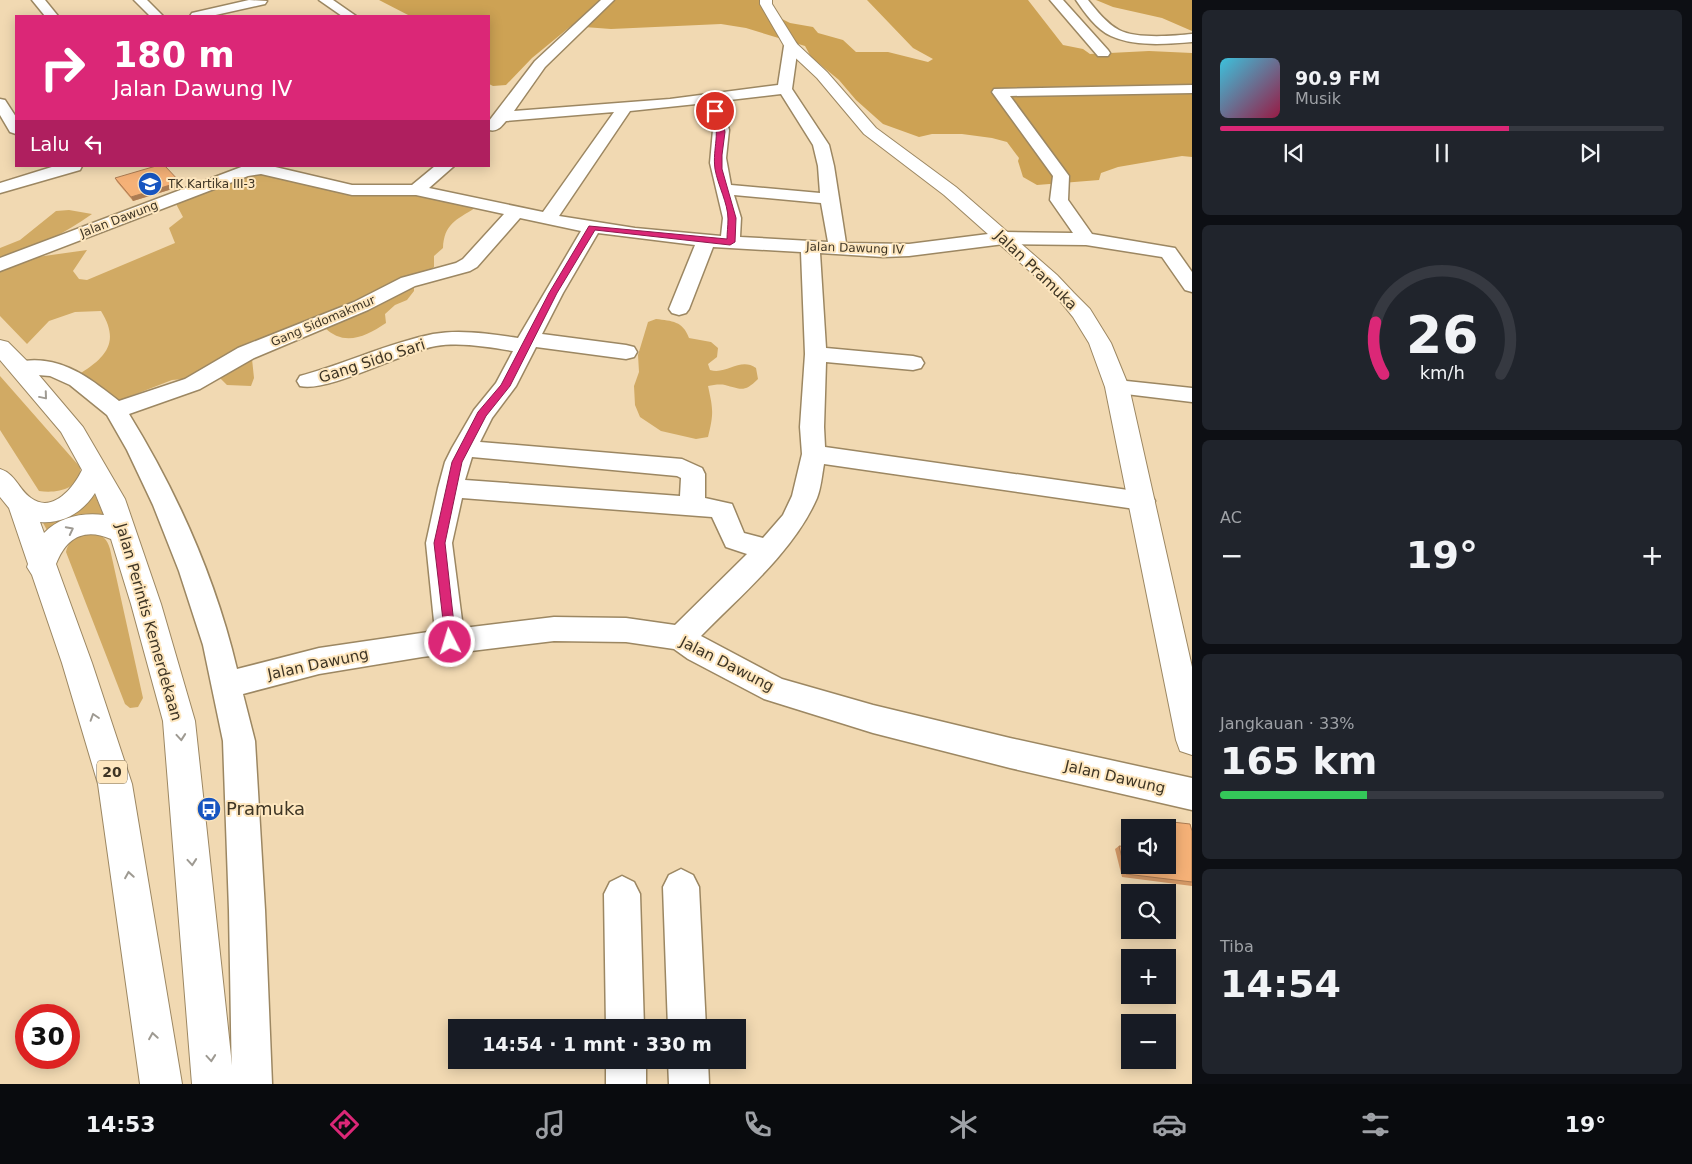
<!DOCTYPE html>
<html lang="id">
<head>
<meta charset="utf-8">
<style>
	body { margin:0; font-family:"DejaVu Sans",sans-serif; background:#20242c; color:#f1f3f6; height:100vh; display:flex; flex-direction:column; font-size:19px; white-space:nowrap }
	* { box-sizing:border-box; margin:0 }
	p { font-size:16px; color:#9ea1a6 }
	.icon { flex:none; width:28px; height:28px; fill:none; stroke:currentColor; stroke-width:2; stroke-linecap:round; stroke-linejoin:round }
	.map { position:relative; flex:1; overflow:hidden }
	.side { display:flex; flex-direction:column; gap:10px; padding:10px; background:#0d0f14; width:500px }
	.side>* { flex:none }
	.banner { position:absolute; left:15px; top:15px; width:475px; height:152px; border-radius:0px; box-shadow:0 2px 12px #0003; background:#db2777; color:#fff; overflow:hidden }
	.controls { position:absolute; left:1121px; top:819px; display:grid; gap:10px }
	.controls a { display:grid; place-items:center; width:55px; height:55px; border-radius:0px; background:#171b24; box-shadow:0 2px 12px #0003; font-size:25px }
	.speed { position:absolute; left:15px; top:1004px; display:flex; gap:10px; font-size:25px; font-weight:700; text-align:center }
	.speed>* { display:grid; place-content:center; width:65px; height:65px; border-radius:50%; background:#171b24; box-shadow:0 2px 12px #0003; line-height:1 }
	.speed .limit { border:8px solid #d22; background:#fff; color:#111 }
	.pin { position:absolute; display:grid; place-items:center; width:42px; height:42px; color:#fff; margin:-21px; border:2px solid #fff; border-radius:50%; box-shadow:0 1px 5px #0007 }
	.me { position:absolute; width:55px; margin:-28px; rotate:355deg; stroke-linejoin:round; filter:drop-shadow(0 0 4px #0008) }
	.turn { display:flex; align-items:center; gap:18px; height:105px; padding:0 15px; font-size:22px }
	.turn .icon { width:65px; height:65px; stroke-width:2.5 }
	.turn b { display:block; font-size:35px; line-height:42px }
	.then { display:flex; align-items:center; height:48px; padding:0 15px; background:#0003; gap:10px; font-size:19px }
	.big { font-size:38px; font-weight:700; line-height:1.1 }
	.side .card { flex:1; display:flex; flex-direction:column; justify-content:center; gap:8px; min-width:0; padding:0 18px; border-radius:8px; background:#20242c }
	.side .dial { align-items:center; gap:0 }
	.dial svg { height:130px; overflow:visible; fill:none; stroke:#363941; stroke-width:7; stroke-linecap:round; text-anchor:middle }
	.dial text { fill:#f1f3f6; stroke:none }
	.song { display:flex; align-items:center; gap:15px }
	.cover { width:60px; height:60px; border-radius:8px; background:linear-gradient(135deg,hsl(190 70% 55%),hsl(340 70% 35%)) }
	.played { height:5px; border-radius:2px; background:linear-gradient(90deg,#db2777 65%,#363941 65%) }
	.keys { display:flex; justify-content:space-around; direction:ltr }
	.heat { display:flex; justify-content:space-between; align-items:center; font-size:28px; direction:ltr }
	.charge { height:8px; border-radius:4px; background:linear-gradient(90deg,#34c759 33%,#363941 0) }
	.trip { position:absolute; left:448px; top:1019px; width:298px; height:50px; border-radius:0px; background:#171b24; box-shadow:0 2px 12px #0003; font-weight:700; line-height:50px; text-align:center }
	.tab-bar { display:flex; height:80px; justify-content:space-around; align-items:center; background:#090b0e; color:#9ea1a6 }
	.tab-bar .icon { width:35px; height:35px }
	.tab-bar .on { color:#db2777 }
	.tab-bar b { font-size:22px; color:#f1f3f6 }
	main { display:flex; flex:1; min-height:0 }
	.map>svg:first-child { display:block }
	.green { fill:#d1aa64 }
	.forest { fill:#cda254 }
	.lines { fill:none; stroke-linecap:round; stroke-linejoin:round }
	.minor-casing { stroke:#9c8762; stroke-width:3 }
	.major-casing { stroke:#9c8762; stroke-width:2 }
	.highway-casing { stroke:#9c8762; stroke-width:2 }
	.minor { fill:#fff; fill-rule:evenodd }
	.major { fill:#fff; fill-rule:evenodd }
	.highway { fill:#fff; fill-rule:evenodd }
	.wall { fill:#d39866 }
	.shaded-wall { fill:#ac7c53 }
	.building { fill:#f5b177; stroke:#ac7c53 }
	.oneway { stroke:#9e9a92 }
	.route { fill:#db2777; stroke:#8e194d }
	.labels { text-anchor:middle; stroke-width:4; stroke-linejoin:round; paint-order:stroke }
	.far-poi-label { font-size:12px; fill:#3e3525; stroke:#fee7bf; text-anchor:start }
	.far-street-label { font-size:12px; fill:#3e3525; stroke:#fee7bf }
	.shield { fill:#fee7bf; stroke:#786a53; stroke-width:1 }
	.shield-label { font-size:14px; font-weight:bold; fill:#3e3525 }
	.street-label { font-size:15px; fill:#3e3525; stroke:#fee7bf }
	.near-poi-label { font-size:18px; fill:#3e3525; stroke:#fee7bf; text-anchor:start }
</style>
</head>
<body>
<main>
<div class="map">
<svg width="1192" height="1084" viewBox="0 0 1192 1084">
	<rect width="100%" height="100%" fill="#f1d9b2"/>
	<!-- green -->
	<path class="green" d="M259,172L347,195L413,193L475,208C456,220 444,224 443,248L434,256V267L414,284V291L407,300L395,305L385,314L386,323C365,337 344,347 324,327L274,341L252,359L254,378L251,386L227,385L218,376L172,380L118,401L78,375C105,358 121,343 101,311L75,312L49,321L27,344L0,316V271L37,257L87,250L73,271L79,279L87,280L175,243L169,228L183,217L175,202Z
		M69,210L92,214C61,236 35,247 0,260V248L20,240L56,211Z
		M656,319C672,321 683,321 689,338L711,342L718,348L717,357L708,364L710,370C727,375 740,357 756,368L758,379C744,393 741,389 725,385C720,384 713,385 708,386C713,409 714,413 708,437L696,439L661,431L640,417L635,405L634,386L639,372L638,355L648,322Z
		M0,376L80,467C82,489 56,494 39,491L0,430Z
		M95,495L104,516L49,534L41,519L83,505Z
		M94,534C104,536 107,539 110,549L143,698L138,707L130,708L125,704L66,552C69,538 80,535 94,534Z"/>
	<!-- forest -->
	<path class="forest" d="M379,0H764L771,2L782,19L790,23L813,27L818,33L843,40L856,52H888L928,62L933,59L913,48L867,0H1028L1063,45L1083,49L1090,54L1149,51L1192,53V157L1182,156L1118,167L1101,173L1099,180L1037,185L1023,177L1018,161L1019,158L1007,142L992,138L962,134H932L919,137L883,124L856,100L839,80L811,57L805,46L746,28L721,24L611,29L571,26L532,58L506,85L493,86L489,84V16H410Z
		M1096,0H1192V31L1162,18L1113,7Z"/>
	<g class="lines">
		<!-- minor casing -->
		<g class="minor-casing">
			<path id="minor" d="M32,0H45L58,16H45Z
				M134,0H147L163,16H150Z
				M249,0L267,1L265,4L211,16H190L192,13Z
				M319,0H333L356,16H342Z
				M601,0H614L545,67L514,111L670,99L778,85L784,46L791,42L796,43L798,46L792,89L829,145L834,166L846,243L909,244L1004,232L1073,233L1050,200L1053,176L992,92L994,89L1192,85V93L1010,96L1069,176L1068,200L1092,234L1175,248L1192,272V292L1185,290L1162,257L1086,245L1004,244L909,256L883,257L820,253L826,348L913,356L921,358L924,363L921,368L913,370L826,362L824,427L825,447L1142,492L1151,494L1155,501L1151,508L1142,510L824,464C822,475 821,488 817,498C794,551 741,595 701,636L782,679L873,705L1010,738L1192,778V810L1010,768L873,733L764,699L688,659L674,649L626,642L554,641L422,657L319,674L243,694L255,741L265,910L272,1084H232L229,910L223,741L203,645L179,571L153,505L127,450L107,415L70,385L50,376L13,373L10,368L13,363C57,352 87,376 119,401L185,379L238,348L354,302L401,278L456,263L463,259L504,214L416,195H352L261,174L248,176L0,271V258L244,166H271L352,185H412L435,166H454L429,188L543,212L614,112L506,121C501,127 497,132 489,130V121L535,61ZM781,94L813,145L818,166L820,193L731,185L726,158L729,130L721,101ZM706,103L713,130L710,163L723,218L721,236L635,228L559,216L630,111ZM734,195L821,203L828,242L740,237L741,218ZM520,218L581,231L518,338C491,334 461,329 433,334C388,343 345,364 300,376L297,381L300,386C328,393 402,352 436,346C461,342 488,347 513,351L496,383L474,410L452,448L445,462L438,488L426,543L435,631L319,648L237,669C216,580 177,492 129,414L200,389L254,358L368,310L415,286L470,271L477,267ZM598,233L695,245L669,309L672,313L679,315L686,313L689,309L713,247L801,252L805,354L800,427L802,454L792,496L783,515L763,538L744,533L732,504L705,498V474L702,468L682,459L480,442L492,418L516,386L536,347L626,359L634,357L637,352L634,347L626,345L542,334L563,293ZM472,457L677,476L681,478L680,496L465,480ZM462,498L712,517L726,547L747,554L675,625L626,618L554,617L463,628L452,543Z
				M1050,0H1063L1108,50L1110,53L1108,56H1098Z
				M1076,0H1088C1097,11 1106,23 1119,30C1136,39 1173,36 1192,34V42C1168,44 1134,47 1111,36C1096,29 1085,13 1076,0Z
				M0,99L5,100L16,117V134L10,132L0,115Z
				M55,166H82L80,170L0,193V183Z
				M1117,380L1192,388V402L1109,392L1106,387L1109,382Z
				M681,869L693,875L699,887L706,1028H668L663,887L669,875Z
				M622,876L634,882L640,894L644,1028H606L604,894L610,882Z
				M606,1060H646V1084H606Z
				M668,1060H708L709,1084H669Z"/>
		</g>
		<!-- major casing -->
		<g class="major-casing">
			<path id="major" d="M760,0H772V4L797,44L827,72L876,128L956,187L1057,275L1074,293L1090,309L1111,343L1129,387L1192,667V755L1180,751L1176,740L1105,387L1089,343L1073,317L1060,301L1043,283L944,195L864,134L817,78L786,49L760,4Z"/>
		</g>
		<!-- highway casing -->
		<g class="highway-casing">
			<path id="highway" d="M0,340L8,342L27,361L83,427L125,499L161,604L195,721L234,1084H192L163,721L131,604L111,539C84,527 66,538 56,564L92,663L132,784L182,1084H140L98,784L62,663L32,575L27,567L28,564L9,508L0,497V469C16,474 18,489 31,498C53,514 74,487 82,470L61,432L0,360ZM95,493L104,515C83,512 59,517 44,533L40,522C63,524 83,512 95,493Z"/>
		</g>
		<!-- minor -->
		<use href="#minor" class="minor"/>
		<!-- major -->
		<use href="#major" class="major"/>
		<!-- highway -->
		<use href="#highway" class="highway"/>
	</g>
	<!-- wall -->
	<path class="wall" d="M115,178L182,186L133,201L117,182Z
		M1155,820L1192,831V886L1122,877L1115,849L1119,846L1168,865V828H1152L1151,823Z"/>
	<!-- shaded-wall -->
	<path class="shaded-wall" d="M180,182L182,186L133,201L131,197Z"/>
	<!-- building -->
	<path class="building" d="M156,166H165L180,182L131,197L115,178Z
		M1155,820L1190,824L1192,831V882L1126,874L1119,846L1130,847V865H1168V828H1158Z"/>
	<!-- one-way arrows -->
	<defs><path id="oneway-chevron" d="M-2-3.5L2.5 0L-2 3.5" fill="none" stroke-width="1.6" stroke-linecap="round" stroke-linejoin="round" transform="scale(1.25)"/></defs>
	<g class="oneway">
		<use href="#oneway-chevron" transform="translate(44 396) rotate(50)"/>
		<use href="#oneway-chevron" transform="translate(70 530) rotate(-27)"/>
		<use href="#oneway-chevron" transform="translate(94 717) rotate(-108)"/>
		<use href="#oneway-chevron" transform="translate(181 737) rotate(85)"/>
		<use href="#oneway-chevron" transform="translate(192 862) rotate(85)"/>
		<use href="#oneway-chevron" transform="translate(129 875) rotate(-99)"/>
		<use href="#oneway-chevron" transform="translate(153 1036) rotate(-99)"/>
		<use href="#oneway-chevron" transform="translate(211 1058) rotate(85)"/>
	</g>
	<!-- route -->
	<path class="route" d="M715,109L717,110L723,122L725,132L722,155V169L736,218L735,242L730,245L595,230L557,293L510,386L486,416L462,462L445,543L456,642L454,646L450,648L446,646L434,543L452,462L478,412L501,385L549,293L589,226L727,239C727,233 728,226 728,219C728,203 718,186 715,169C712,147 722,133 711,111Z"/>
	<!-- icons -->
	<defs>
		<g id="school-disc" transform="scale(1.25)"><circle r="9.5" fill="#1755c0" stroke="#fee7bf"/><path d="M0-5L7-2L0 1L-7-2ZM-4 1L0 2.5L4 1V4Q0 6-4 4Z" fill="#fff"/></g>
		<g id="bus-disc" transform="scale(1.25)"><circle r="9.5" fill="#1755c0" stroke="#fee7bf"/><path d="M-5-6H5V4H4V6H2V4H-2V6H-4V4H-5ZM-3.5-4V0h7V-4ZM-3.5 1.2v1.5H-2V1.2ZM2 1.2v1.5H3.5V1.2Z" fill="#fff"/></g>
	</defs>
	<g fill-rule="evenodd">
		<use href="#school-disc" x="150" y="184"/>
		<use href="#bus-disc" x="209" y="809"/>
	</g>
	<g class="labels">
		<!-- far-poi labels -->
		<g class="far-poi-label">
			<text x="168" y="188">TK Kartika III-3</text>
		</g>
		<!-- far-street labels -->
		<g class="far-street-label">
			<text transform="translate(119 219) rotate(-21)" y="4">Jalan Dawung</text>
			<text transform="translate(855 248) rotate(2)" y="4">Jalan Dawung IV</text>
			<text transform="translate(323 321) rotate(-23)" y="4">Gang Sidomakmur</text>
		</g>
		<!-- shield labels -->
		<rect class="shield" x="97" y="760.5" width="30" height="23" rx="4"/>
		<g class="shield-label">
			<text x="112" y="777">20</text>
		</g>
		<!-- street labels -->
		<g class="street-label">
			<text transform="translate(1036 270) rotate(44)" y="5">Jalan Pramuka</text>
			<text transform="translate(372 361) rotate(-18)" y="5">Gang Sido Sari</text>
			<text transform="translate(149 622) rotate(74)" y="5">Jalan Perintis Kemerdekaan</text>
			<text transform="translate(318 664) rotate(-12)" y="5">Jalan Dawung</text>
			<text transform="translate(727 664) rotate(27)" y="5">Jalan Dawung</text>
			<text transform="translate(1115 777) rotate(13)" y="5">Jalan Dawung</text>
		</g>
		<!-- near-poi labels -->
		<g class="near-poi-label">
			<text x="226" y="815">Pramuka</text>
		</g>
	</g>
</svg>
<div class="controls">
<a><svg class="icon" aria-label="sound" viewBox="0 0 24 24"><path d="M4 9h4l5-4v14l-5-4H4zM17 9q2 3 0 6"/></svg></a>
<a><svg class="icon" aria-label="search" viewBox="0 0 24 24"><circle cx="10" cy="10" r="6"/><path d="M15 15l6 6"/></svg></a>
<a>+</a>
<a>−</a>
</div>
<div class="speed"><div class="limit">30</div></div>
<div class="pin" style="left:715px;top:111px;background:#d93025"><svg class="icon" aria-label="arrive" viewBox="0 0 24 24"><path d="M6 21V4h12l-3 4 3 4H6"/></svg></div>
<svg class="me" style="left:450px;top:642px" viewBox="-20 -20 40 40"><circle r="17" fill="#db2777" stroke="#fff" stroke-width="3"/><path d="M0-11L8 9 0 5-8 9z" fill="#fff"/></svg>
<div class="trip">14:54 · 1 mnt · 330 m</div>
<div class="banner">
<div class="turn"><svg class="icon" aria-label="right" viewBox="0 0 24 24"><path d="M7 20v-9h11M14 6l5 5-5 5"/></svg><div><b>180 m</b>Jalan Dawung IV</div></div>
<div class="then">Lalu<svg class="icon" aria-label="left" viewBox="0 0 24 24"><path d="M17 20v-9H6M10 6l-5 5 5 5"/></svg></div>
</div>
</div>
<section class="side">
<div class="card">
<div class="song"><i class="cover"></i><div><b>90.9 FM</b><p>Musik</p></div></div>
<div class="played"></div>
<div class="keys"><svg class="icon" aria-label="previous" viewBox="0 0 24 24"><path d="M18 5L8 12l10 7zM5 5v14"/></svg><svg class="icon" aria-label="pause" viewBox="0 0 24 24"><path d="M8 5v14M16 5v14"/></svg><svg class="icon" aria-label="next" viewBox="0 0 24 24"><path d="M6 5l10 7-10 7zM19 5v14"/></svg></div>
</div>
<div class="card dial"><svg viewBox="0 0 100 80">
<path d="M14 69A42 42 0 1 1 86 69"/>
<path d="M14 69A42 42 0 0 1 9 37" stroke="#db2777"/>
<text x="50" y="56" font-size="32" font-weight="700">26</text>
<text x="50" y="72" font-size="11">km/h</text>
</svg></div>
<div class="card"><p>AC</p>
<div class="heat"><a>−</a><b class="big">19°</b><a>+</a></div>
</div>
<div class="card"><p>Jangkauan · 33%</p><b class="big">165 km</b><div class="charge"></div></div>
<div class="card"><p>Tiba</p><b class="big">14:54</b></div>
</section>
</main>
<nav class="tab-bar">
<b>14:53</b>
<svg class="icon on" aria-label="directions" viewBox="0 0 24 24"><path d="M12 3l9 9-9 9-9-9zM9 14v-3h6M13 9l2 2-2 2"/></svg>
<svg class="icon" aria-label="music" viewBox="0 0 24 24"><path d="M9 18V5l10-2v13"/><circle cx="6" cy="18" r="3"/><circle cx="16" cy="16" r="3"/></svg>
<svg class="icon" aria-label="phone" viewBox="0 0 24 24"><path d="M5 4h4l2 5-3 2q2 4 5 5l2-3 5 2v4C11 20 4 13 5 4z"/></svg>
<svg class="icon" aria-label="climate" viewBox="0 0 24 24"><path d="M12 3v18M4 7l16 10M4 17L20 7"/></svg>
<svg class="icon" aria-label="car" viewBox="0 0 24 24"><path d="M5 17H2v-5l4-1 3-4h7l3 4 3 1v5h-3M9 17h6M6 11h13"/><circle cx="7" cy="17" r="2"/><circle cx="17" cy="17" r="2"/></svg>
<svg class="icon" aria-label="filters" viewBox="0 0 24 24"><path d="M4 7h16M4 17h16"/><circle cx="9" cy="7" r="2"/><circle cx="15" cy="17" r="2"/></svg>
<b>19°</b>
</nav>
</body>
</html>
